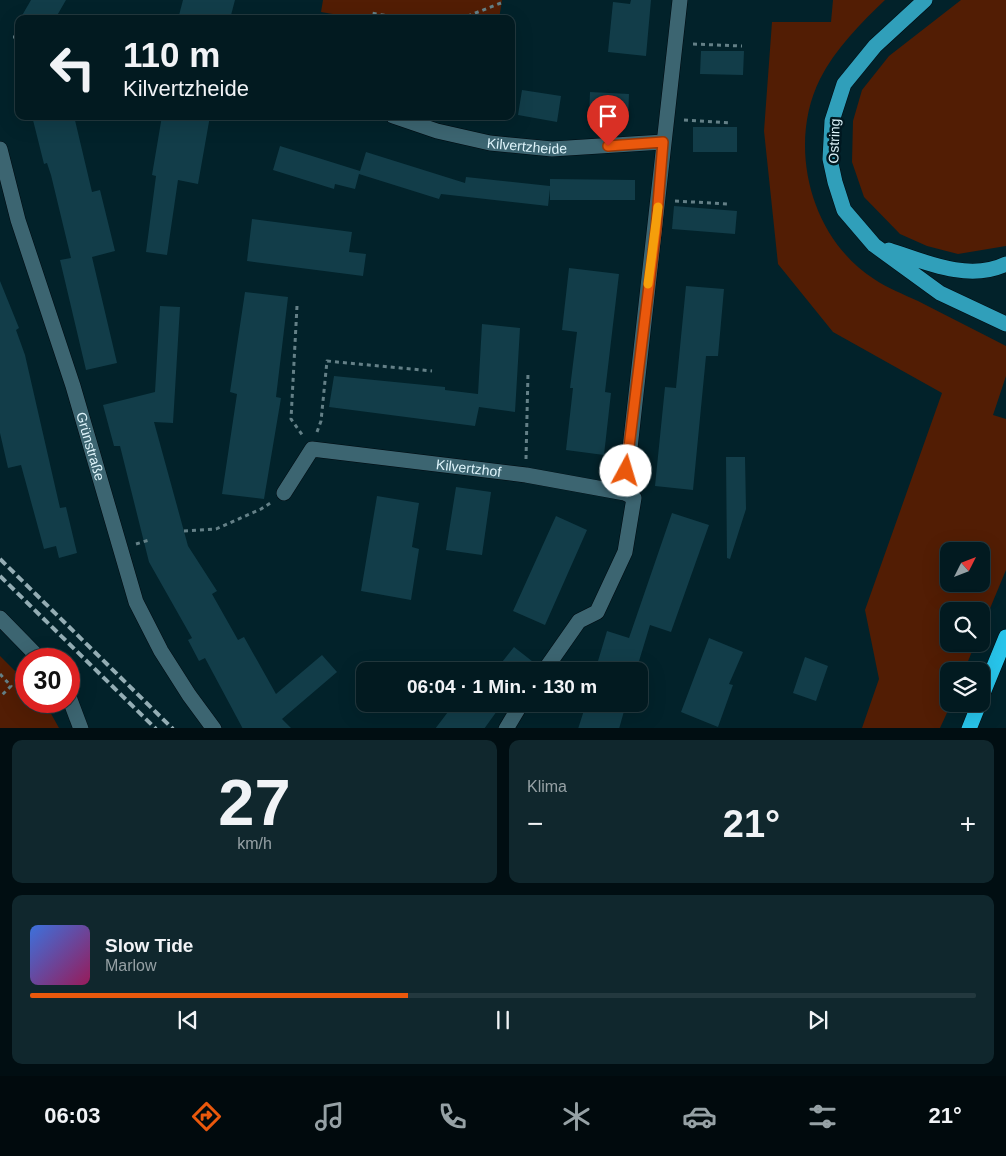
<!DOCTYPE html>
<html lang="de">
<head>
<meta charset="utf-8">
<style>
	body { margin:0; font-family:Arial,sans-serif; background:#10272d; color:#f1f3f6; height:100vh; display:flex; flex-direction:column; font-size:19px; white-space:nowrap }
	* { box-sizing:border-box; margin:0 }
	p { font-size:16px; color:#96a1a5 }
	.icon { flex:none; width:28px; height:28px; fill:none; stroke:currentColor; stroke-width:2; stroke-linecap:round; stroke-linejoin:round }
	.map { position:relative; height:728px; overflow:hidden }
	.drawer { display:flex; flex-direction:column; gap:12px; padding:12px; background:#010e12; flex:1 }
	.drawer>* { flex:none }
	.top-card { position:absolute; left:15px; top:15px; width:500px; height:105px; border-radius:10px; box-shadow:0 5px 20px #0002,0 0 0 1px #23383e; background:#021a20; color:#f1f3f6; overflow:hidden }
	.needle { width:32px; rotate:48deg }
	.controls { position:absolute; left:940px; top:542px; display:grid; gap:10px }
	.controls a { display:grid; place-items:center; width:50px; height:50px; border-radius:10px; background:#021a20; box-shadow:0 5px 20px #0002,0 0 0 1px #23383e; font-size:25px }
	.speed { position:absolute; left:15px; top:648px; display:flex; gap:10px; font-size:25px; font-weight:700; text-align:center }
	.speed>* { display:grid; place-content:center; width:65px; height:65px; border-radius:50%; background:#021a20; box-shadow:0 5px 20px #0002,0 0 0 1px #23383e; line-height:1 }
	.speed .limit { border:8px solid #d22; background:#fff; color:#111 }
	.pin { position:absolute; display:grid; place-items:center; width:42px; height:42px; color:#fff; margin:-51px -21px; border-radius:50% 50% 50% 0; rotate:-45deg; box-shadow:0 0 5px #0007 }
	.pin .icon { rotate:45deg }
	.me { position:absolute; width:55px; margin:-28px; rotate:6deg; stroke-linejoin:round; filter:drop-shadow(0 0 4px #0008) }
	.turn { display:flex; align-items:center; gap:18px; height:105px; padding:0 25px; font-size:22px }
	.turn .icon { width:65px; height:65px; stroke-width:2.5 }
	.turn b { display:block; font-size:35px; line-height:42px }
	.big { font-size:38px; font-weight:700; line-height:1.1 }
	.drawer .card { flex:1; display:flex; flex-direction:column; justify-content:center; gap:8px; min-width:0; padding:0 18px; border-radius:10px; background:#10272d }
	.drawer .dial { align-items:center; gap:0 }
	.dial b { font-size:65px; line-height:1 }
	.song { display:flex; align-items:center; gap:15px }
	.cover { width:60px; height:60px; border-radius:8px; background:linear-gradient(135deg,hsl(220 70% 55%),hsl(330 70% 35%)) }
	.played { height:5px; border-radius:2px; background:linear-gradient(90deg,#ea580c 40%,#23383e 40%) }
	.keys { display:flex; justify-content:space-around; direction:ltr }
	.heat { display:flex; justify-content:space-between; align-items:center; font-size:28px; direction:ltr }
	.drawer .tiles { flex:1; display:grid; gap:12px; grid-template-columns:1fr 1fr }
	.card:last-child { grid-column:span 2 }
	.trip { position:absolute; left:356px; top:662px; width:292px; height:50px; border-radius:10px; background:#021a20; box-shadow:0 5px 20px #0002,0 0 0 1px #23383e; font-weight:700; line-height:50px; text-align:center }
	.dock { display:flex; height:80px; justify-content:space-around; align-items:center; background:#010a0d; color:#96a1a5 }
	.dock .icon { width:35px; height:35px }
	.dock .active { color:#ea580c }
	.dock b { font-size:22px; color:#f1f3f6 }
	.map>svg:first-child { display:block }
	.green { fill:#521d04; fill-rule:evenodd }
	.building { fill:#123d49 }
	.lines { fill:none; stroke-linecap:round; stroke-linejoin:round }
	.minor-casing { stroke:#000a10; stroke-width:16 }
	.major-casing { stroke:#000a10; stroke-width:16 }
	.highway-casing { stroke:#000a10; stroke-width:16 }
	.path { stroke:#648087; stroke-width:3; stroke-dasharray:4 4; stroke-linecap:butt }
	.minor { stroke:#3c6571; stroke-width:15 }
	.major { stroke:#309fba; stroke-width:15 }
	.highway { stroke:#28c5eb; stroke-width:15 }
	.rail { stroke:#94adb4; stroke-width:4; stroke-dasharray:8 4; stroke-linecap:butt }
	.route-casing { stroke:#983908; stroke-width:12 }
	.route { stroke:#ea580c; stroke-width:9 }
	.slow { stroke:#f59e0b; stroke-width:9 }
	.labels { text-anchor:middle; stroke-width:5; stroke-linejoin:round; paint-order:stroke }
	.street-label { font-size:14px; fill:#ddf3fa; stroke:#001820 }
</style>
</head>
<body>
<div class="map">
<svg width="1006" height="729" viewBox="0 0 1006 729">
	<rect width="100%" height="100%" fill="#02222a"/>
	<!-- green -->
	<path class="green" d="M323,0H502L499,19H362L321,12Z
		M833,0H885C861,23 835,49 820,79C787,145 810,238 874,279C887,288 903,294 918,301C947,316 977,331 1006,346V376L993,415L1006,419V570L981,630V611H949V644H975L964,671H949V704H951L940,728H862L879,679L865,610L942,393L833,332L778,264L764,131L772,22H831ZM981,551V584H949V551Z
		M961,0H1006V246L958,254L927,246L900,234L864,197L852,162L853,121L862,90L889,56Z
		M0,656L26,682V701H44L59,728H0Z"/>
	<!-- building -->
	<path class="building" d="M31,0H66L55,19H20Z
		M183,0H235L230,19H178Z
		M631,0H651L646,56L608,52L613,2L630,4Z
		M701,51H744L743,75L700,74Z
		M522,90L561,96L557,122L518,115Z
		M590,92L629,94L628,119L589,118Z
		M32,116H74L92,192L100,190L115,251L92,257L117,363L86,370L60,260L71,258L51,175L47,163L44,164Z
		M162,116H210L198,184L178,180L167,255L146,252L156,176L152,175Z
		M693,127H737V152H693Z
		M280,146L360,171L366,152L465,183L466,177L550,186V179L635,180V200H550V189L548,206L441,194L439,199L359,174L355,189L335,184L334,189L273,170Z
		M674,206L737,211L735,234L672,229Z
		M252,219L352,232L349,252L366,254L363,276L247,261Z
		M569,268L619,274L605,392L611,393L604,455L566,450L573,388H570L577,332L562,330Z
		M0,281L19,328L16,330L25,355L60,508L66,507L77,553L59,558L56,546L44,549L21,465L8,468L0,433Z
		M686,286L724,289L718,356H706L693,490L655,486L665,387L676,388Z
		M245,292L288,297L276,397L281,398L264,499L222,494L237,394L230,392Z
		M160,306L180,307L173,423L154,422L188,546L217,591L212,594L238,640L244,637L276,694L322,655L337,672L282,719L292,729H243L205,658L199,661L188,640L192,638L149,562L120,446H114L103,405L155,392Z
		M482,324L520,328L515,412L479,407L475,426L329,407L334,376L445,387V390L478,394Z
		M726,457H745L746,509L730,559L727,558Z
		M456,487L491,492L482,555L446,550Z
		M377,496L419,503L412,547L419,549L411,600L361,591Z
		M672,513L709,525L671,632L650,625L636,671H595L607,631L629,638Z
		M556,516L587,530L545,625L513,611Z
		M709,638L743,652L729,684L733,685L718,727L681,712Z
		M514,647L537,665L535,671H495Z
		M805,657L828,666L816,701L793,693Z
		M454,704H488L497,711L484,729H435Z
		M586,704H626L619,729H578Z"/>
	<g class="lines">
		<!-- minor casing -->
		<g class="minor-casing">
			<g id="minor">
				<path id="s1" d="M393,116L437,131L490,143L552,149L663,142"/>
				<path id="s2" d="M0,149L18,220L73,386L136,602L161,651L189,695L214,729"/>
				<path id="s3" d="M284,493L312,449L526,475L625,493L634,498L625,552L597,612L579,621L544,671"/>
				<path d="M625,493L680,0"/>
				<path d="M0,618L40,659"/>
				<path d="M69,697L81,729"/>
				<path d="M506,729L521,704"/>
			</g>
		</g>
		<!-- major casing -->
		<g class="major-casing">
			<path id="major" d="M925,0L875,46L844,84L832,121L830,159L835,182L844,210L874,245L940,293L1006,324
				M889,250C925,262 969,282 1006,264"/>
		</g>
		<!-- highway casing -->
		<g class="highway-casing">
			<path id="highway" d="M981,698L1006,637
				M969,729L979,704"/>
		</g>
		<!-- path -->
		<path class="path" d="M369,19L371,13L406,19
			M460,19L501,3L502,0
			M13,37H19
			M693,44L742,46
			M684,120L731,123
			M675,201L729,204
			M297,306L291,419L303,436
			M317,432L321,421L327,361L432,371
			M526,459L528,372
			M184,531L216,529L261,509L272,502
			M136,544L149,540
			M0,674L11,686L0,697"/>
		<!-- minor -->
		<use href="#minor" class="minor"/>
		<!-- major -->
		<use href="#major" class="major"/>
		<!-- highway -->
		<use href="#highway" class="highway"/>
		<!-- rail -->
		<path class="rail" d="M0,559L173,729
			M0,576L156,729"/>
	</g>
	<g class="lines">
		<!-- route casing -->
		<g class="route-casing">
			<path id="route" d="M608,146L663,142L656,229L626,471"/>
		</g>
		<!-- route -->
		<use href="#route" class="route"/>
		<!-- slow -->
		<path class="slow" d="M648,284L658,207"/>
	</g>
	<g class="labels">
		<!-- street labels -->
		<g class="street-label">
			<text transform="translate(834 141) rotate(-88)" y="5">Ostring</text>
			<text dy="5" stroke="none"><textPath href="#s1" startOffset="138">Kilvertzheide</textPath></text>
			<text dy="5" stroke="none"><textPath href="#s2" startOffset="311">Grünstraße</textPath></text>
			<text dy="5" stroke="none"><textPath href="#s3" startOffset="210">Kilvertzhof</textPath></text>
		</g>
	</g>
</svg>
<div class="controls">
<a><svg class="needle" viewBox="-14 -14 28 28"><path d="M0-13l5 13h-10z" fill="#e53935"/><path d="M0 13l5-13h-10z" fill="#96a1a5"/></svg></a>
<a><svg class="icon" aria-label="search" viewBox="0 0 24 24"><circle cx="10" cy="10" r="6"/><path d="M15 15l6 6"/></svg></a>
<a><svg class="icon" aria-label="layers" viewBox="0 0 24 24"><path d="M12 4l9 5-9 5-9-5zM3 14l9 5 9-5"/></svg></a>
</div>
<div class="speed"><div class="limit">30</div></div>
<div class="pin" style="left:608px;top:146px;background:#d93025"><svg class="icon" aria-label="arrive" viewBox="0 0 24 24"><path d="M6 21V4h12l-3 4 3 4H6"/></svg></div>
<svg class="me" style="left:626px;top:471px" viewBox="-20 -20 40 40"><circle r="19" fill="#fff"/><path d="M0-13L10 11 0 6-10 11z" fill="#ea580c"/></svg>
<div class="trip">06:04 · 1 Min. · 130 m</div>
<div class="top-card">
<div class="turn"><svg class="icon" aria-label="left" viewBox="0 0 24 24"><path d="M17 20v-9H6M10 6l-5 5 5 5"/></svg><div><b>110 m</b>Kilvertzheide</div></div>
</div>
</div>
<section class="drawer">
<div class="tiles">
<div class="card dial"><b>27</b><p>km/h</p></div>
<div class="card"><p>Klima</p>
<div class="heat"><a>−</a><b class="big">21°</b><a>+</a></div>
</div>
<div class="card">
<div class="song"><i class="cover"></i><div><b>Slow Tide</b><p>Marlow</p></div></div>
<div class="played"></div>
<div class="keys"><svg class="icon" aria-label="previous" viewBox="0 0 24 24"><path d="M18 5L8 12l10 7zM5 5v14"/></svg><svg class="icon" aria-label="pause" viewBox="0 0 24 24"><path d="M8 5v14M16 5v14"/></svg><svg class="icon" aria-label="next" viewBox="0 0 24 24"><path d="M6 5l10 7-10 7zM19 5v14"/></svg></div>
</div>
</div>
</section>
<nav class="dock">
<b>06:03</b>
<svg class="icon active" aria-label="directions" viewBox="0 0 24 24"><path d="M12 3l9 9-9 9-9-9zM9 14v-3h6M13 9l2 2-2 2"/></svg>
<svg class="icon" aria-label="music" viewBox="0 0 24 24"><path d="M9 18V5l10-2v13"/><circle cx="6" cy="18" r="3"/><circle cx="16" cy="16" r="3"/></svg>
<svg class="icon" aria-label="phone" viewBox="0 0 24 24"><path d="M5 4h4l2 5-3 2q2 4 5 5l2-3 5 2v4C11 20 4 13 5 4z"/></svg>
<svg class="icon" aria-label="climate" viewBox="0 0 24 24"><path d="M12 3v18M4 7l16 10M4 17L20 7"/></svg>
<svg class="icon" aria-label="car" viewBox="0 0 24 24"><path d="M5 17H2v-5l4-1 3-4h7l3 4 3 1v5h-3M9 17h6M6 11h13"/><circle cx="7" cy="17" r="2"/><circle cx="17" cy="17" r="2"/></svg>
<svg class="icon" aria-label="filters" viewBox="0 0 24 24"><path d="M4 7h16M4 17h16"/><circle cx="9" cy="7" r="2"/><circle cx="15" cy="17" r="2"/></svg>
<b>21°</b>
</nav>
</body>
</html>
